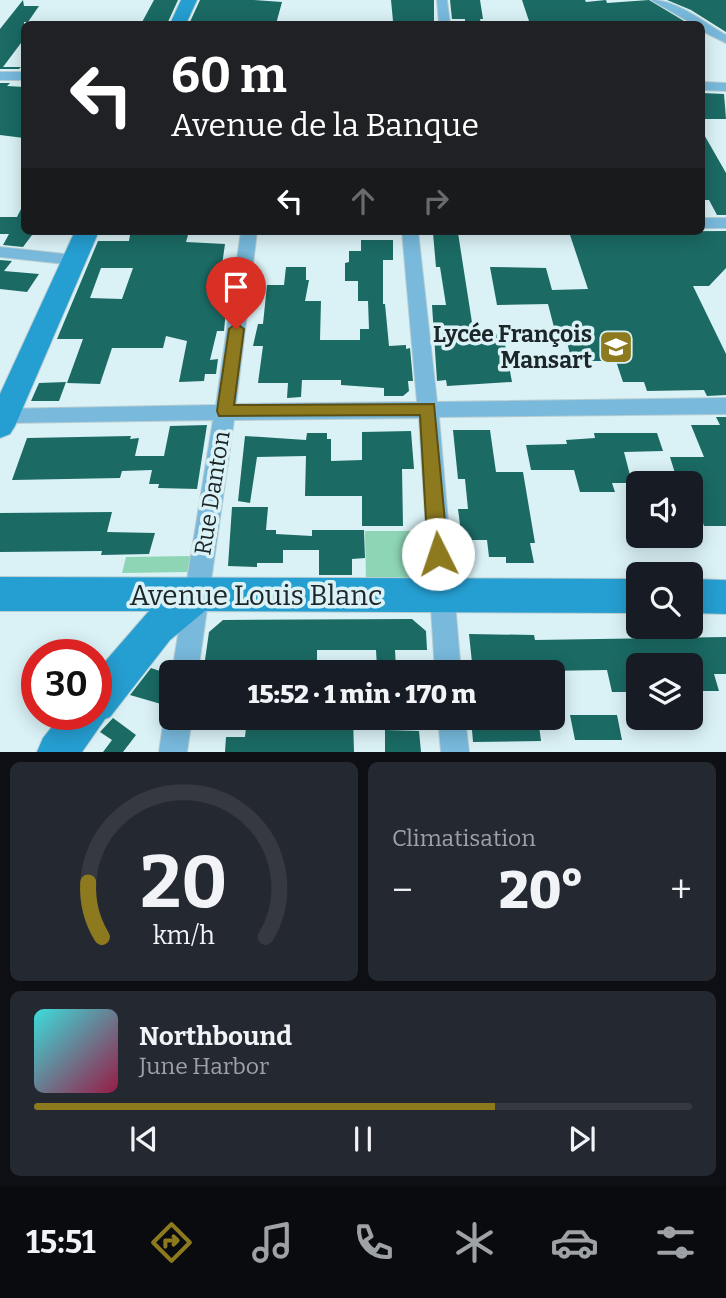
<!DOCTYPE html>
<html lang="fr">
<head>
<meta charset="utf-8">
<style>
	body { margin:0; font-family:Bitter,serif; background:#242831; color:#f1f3f6; height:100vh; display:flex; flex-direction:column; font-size:26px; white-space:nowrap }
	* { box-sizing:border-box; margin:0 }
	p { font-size:23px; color:#9ea1a6 }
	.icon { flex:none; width:38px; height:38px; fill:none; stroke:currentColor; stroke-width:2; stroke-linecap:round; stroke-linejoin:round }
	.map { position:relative; height:752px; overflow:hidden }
	.panel { display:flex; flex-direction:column; gap:10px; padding:10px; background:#0d0f14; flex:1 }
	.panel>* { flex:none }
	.banner { position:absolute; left:21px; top:21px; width:684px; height:214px; border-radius:10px; box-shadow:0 4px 18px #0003; background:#202124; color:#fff; overflow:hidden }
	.fabs { position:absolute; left:626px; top:471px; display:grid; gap:14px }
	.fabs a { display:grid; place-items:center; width:77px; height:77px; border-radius:10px; background:#171b24; box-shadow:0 4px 18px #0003; font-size:35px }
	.speed { position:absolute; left:21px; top:639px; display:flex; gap:14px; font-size:35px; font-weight:700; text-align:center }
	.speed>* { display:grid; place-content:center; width:91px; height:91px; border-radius:50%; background:#171b24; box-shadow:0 4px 18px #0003; line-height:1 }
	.speed .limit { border:10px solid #d22; background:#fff; color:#111 }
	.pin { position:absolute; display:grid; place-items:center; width:60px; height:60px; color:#fff; margin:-72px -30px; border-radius:50% 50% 50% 0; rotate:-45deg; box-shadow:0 0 7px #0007 }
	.pin .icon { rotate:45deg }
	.me { position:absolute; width:77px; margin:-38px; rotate:356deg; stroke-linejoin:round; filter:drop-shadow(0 0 5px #0008) }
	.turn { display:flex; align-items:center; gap:24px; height:147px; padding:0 35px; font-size:32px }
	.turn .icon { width:91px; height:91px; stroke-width:2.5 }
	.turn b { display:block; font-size:49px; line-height:60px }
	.lanes { display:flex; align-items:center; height:66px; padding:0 35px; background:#0003; justify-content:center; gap:35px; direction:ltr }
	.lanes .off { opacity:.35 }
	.big { font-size:52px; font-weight:800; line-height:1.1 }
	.panel .tile { flex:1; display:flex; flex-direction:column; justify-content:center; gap:10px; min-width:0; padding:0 24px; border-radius:10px; background:#242831 }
	.panel .dial { align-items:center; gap:0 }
	.dial svg { height:182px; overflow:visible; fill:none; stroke:#363941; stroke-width:7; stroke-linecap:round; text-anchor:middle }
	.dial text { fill:#f1f3f6; stroke:none }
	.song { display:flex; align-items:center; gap:21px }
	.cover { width:84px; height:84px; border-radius:10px; background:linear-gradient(135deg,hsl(180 70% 55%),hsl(340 70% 35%)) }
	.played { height:7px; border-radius:4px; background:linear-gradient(90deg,#8d7a1f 70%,#363941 70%) }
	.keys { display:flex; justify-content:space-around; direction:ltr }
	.heat { display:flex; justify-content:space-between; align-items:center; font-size:38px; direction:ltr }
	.panel .tiles { flex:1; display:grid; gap:10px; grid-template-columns:1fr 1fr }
	.tile:last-child { grid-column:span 2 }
	.trip { position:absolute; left:159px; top:660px; width:406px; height:70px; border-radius:10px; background:#171b24; box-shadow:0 4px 18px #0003; font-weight:800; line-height:70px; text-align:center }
	.menu { display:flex; height:112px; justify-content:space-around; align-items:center; background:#090b0e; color:#9ea1a6 }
	.menu .icon { width:49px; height:49px }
	.menu .current { color:#8d7a1f }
	.menu b { font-size:32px; color:#f1f3f6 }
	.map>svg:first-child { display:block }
	.green { fill:#8ed5b5 }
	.building { fill:#1b6a64; fill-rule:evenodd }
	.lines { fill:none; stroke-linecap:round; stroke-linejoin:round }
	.street-casing { stroke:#b8cdd1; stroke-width:2 }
	.secondary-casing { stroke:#b8cdd1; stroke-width:2 }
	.street { fill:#78b9dc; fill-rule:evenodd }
	.secondary { fill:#259ed1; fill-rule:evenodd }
	.route { fill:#8d7a1f; stroke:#5c4f14; stroke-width:2 }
	.labels { text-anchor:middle; stroke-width:7; stroke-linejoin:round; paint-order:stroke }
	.poi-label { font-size:23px; font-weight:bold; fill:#1c2527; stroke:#daf2f6; text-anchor:end }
	.street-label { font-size:23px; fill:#1c2527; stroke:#daf2f6 }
	.near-street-label { font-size:28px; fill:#1c2527; stroke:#daf2f6 }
</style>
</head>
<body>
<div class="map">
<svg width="726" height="752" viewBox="0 0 726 752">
	<rect width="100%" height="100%" fill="#daf2f6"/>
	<!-- green -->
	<path class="green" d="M365,531H417L424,583L366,582Z
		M191,556L188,572L122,573L126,557Z"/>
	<!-- building -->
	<path class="building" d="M23,0L24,6H39L28,22H24V39L3,67H21L19,69H0V29Z
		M154,0H178L167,24H141Z
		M200,0H254L282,2L276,24H189Z
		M391,0H434V24L393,21Z
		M450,0H480L483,19H480L481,24H465V19H452Z
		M522,0H585L586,2L606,0L607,3L649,0L689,24H530Z
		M667,0H726V32L691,10Z
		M0,83H10L7,86L24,87V138L0,135Z
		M702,93L724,94L726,119H702Z
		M702,131L726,173V215H717L709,200H702Z
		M24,203V231H35L23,247L3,245L9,234H0V217H17Z
		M726,231V268L709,286H693L726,354V395L707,396L704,390L647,391L644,382H623L616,361H572L566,339H557L548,304L497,305L490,267L546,268L552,290L588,289L569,232Z
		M433,233H458L473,329L481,328L482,334H503L512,382L447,386L446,380L437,381L432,305H446L440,267H436Z
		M130,235H188L186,242L225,244L217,300L227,299L224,331H217L210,360L218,359L216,374H205L204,381L179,382L187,341L166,336L163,348H112L100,384L67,383L83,339H57L98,241H129ZM101,268H133L122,299L90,298Z
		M361,240H393V260H383V304H385L389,346L406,345V349L410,348L413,381H408L409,391L403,396H384V388L341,385V380H302L301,397L287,398L288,383H258L263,346H253L258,324H263L267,285H284L286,267H306V280H309L305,301H321L320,340H360V329H369L368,301H358V281H345V263L349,262V251H361Z
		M0,260L12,261L4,271L39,274L27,292L0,289Z
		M66,382L59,401H31L39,383Z
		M716,417H726V526H704L699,512H691V483H678L670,457H704L691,425H720Z
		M207,425L197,489L158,488L159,484H149L152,470L122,471L120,478L12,480L27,438L131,436L130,439L139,438L135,456H164L170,426Z
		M453,430H490L496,472H523L535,543H530L534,563H506V557H489L487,540H462L458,509H468L465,479H458Z
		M411,431L414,469H402L403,526H362V496H305L306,456L257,457L250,503L238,501L245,436L306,440L307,433H327V439H331V461L362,460V432Z
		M594,433H657L663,451L624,452L632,483H612L615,492H580L574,470H531L526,445L567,444L566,440L595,438Z
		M232,507H268L266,530H276V534L312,536V530H364L365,558L352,559V575H319V550H283V563H257V567L228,566Z
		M112,512L107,532L155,533L149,554L101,555L102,551L0,552V513Z
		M412,619L426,631L427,650H395L396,668H377L376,650H317V672H219V668L204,667L209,632L223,620Z
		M469,634L534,635L535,640L726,637V674H714L719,691H691V665H639V692H612L607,670L473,672Z
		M151,668L166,673L161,704L130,695Z
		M570,715H617L622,740H575Z
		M113,718L136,735L123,752H103L112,740L100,732Z
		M247,718H353L354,752H225L226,737H245Z
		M471,718H538L541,741L473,742Z
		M385,730L419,731L421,752H385Z"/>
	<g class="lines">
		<!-- street casing -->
		<g class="street-casing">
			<path id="street" d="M437,0H447L450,24H439Z
				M651,0C677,0 703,22 726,35V43L702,31V24H693Z
				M0,72H24V80H0Z
				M702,82L726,83V91L702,90Z
				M702,218H726V228H702Z
				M241,231H257L236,404L417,402L402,231H418L437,402L726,398V414L439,417L461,672H435L419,418L234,420L198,672H172L213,420L5,423L0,421V409L216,405Z
				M0,247L74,255L82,260L74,265L0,257Z
				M172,707V718H192L187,752H159L164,718Z
				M438,718H465L469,752H441Z"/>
		</g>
		<!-- secondary casing -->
		<g class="secondary-casing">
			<path id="secondary" d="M181,0H197L186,24H170Z
				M75,231H99L15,426L10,434L0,438V394Z
				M0,577L639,579V613L205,611L170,640L110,717L105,719L82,752H37L43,738L62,714H96V672L149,611H0Z
				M691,579L726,580V614L691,613Z"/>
		</g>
		<!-- street -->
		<use href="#street" class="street"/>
		<!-- secondary -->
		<use href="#secondary" class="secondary"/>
	</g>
	<!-- route -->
	<path class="route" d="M236,323L244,329L234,405L434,404L448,554L445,560L438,562L431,560L428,554L420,415L219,416L217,411L229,329Z"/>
	<!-- icons -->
	<defs>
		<g id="school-square" transform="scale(1.75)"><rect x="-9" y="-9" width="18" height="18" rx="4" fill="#8d7a1f" stroke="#daf2f6"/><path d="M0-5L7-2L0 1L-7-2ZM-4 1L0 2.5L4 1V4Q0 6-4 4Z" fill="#fff"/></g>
	</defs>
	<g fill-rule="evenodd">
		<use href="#school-square" x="616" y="347"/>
	</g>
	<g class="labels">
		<!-- poi labels -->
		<g class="poi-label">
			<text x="592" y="342">Lycée François<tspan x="592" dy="26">Mansart</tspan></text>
		</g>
		<!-- street labels -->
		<g class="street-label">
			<text transform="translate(212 493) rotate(-81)" y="8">Rue Danton</text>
		</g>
		<!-- near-street labels -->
		<g class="near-street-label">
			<text x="256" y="605">Avenue Louis Blanc</text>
		</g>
	</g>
</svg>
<div class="fabs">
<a><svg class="icon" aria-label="sound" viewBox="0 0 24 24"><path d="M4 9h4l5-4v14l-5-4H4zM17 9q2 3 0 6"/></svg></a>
<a><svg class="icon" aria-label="search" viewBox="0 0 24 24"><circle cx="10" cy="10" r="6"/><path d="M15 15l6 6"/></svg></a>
<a><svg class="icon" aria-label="layers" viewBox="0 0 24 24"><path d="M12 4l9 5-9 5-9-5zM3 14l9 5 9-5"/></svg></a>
</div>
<div class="speed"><div class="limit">30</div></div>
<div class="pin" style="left:236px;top:329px;background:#d93025"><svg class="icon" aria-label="arrive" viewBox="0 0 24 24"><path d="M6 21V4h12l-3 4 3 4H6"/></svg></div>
<svg class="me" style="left:438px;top:554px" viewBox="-20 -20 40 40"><circle r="19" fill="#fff"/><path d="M0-13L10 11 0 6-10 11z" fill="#8d7a1f"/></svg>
<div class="trip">15:52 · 1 min · 170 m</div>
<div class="banner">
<div class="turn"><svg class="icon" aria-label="left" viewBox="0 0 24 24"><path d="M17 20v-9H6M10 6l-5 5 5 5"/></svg><div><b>60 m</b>Avenue de la Banque</div></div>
<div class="lanes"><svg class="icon" aria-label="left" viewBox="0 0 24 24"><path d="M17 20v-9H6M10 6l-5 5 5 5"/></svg><svg class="icon off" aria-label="ahead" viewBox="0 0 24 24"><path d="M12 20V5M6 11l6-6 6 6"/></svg><svg class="icon off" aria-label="right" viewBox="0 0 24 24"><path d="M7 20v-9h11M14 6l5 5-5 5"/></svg></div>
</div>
</div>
<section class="panel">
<div class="tiles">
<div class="tile dial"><svg viewBox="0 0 100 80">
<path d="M14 69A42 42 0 1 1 86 69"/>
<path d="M14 69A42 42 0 0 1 8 45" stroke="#8d7a1f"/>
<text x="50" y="56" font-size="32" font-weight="700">20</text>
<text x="50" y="72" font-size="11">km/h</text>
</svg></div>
<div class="tile"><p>Climatisation</p>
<div class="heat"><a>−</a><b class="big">20°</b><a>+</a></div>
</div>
<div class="tile">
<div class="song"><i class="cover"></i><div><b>Northbound</b><p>June Harbor</p></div></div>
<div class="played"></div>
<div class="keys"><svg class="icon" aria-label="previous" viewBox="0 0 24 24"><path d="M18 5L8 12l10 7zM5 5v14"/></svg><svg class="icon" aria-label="pause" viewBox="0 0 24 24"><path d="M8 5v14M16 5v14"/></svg><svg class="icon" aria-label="next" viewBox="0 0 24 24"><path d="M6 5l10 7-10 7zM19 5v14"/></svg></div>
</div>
</div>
</section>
<nav class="menu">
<b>15:51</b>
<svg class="icon current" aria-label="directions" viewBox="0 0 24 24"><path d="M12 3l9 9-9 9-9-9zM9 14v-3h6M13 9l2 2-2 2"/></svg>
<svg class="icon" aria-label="music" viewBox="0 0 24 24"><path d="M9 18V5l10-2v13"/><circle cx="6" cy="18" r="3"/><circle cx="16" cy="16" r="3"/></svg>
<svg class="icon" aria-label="phone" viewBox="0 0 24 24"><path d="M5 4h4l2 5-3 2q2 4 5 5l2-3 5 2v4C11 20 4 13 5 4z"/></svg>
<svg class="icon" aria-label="climate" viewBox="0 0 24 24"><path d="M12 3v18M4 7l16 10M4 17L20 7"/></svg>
<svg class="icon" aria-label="car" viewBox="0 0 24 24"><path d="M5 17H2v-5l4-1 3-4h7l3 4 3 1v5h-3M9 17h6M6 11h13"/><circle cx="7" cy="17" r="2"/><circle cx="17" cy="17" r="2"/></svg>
<svg class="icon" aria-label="filters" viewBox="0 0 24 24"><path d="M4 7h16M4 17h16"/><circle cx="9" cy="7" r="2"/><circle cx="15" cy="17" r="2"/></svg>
</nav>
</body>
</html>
